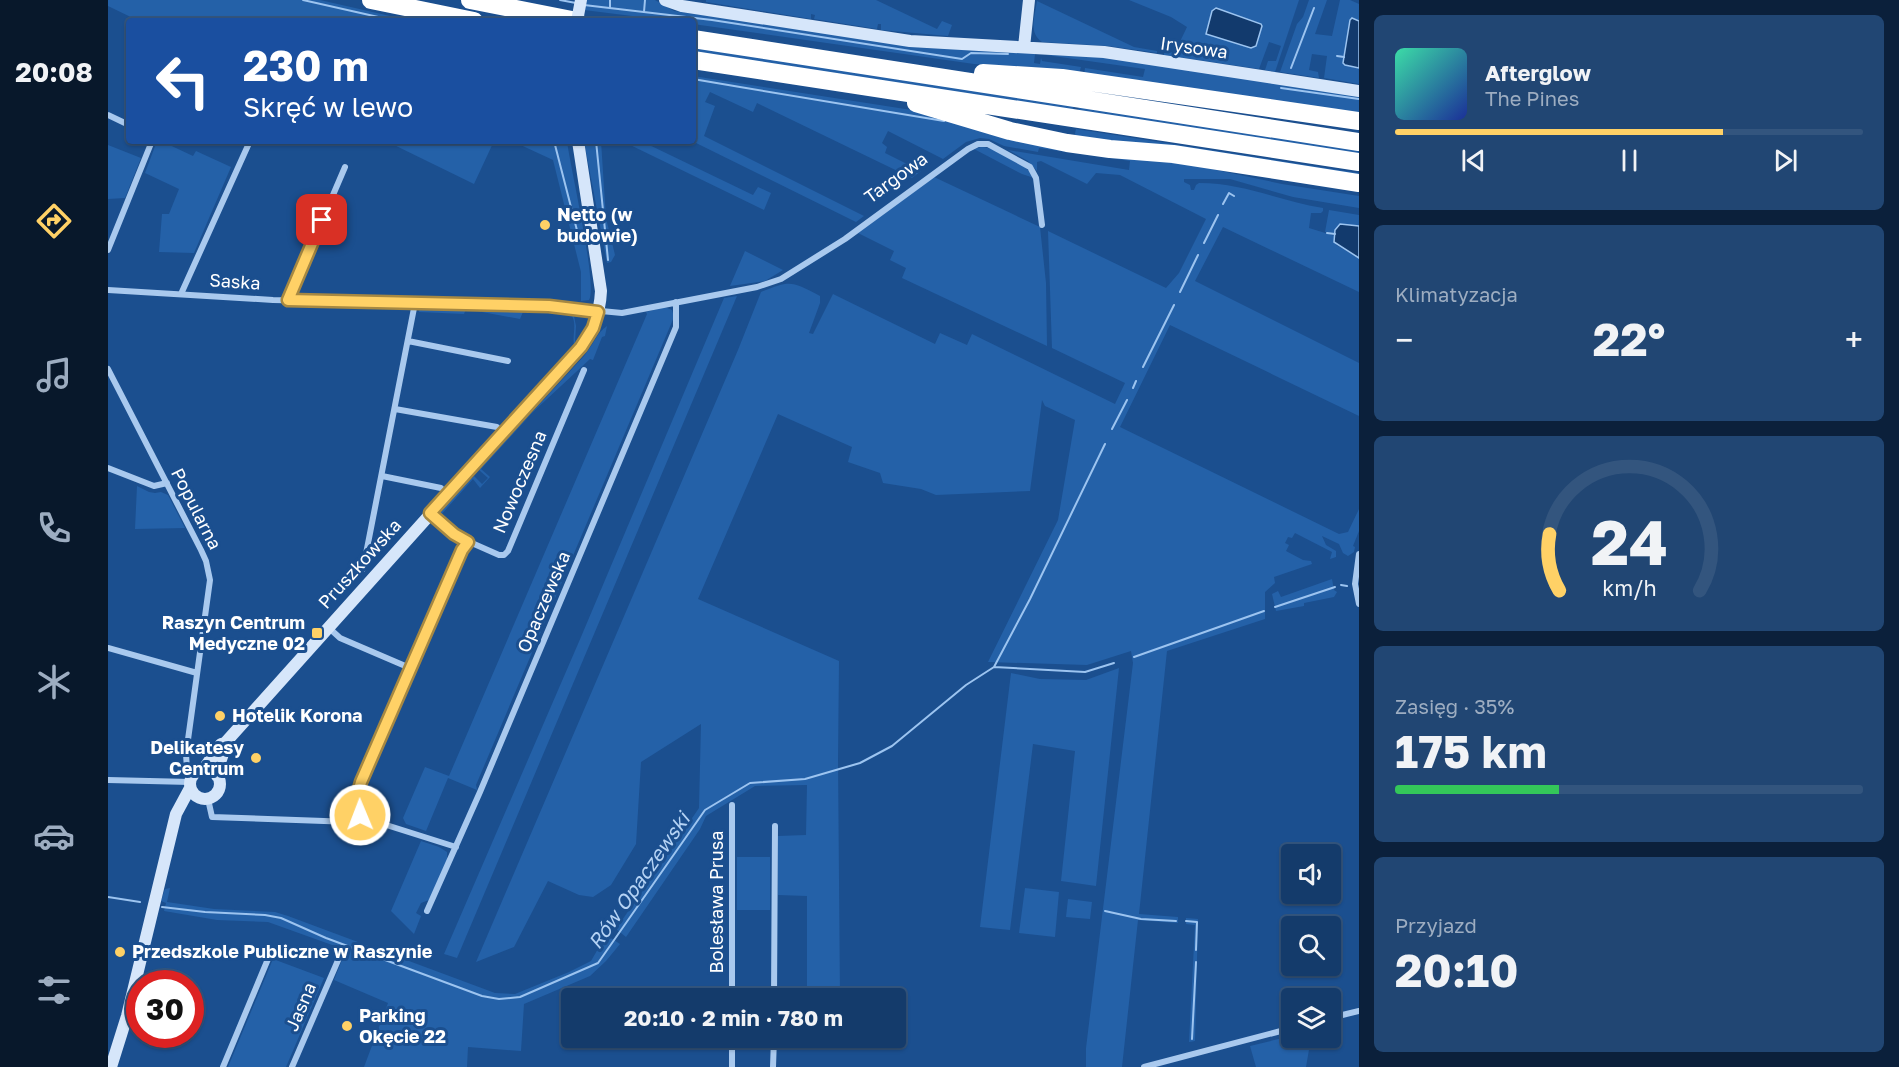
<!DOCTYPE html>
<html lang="pl">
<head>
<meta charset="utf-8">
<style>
	body { margin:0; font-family:"Golos Text",sans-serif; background:#214673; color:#f1f3f6; height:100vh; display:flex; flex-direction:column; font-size:22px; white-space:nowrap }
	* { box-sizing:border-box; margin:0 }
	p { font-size:20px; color:#9dadc1 }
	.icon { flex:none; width:33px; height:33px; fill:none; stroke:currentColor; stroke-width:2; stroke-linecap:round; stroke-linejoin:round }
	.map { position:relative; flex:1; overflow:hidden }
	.side { display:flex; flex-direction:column; gap:15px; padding:15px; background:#0b203b; width:540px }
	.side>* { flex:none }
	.guide { position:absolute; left:18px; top:18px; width:570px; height:126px; border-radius:6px; box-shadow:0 2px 4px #0004,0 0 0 2px #33557e; background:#1a4fa0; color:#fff; overflow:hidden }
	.buttons { position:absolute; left:1173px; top:844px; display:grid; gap:12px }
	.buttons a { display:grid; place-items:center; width:60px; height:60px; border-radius:6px; background:#143b6b; box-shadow:0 2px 4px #0004,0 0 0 2px #33557e; font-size:30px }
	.speed { position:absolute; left:18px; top:970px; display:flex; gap:12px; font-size:30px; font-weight:700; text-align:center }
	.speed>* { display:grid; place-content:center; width:78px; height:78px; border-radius:50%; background:#143b6b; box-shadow:0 2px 4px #0004,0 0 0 2px #33557e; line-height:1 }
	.speed .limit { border:9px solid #d22; background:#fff; color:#111 }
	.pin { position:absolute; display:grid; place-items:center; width:51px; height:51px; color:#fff; margin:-26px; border-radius:12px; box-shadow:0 3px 9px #0006 }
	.me { position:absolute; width:66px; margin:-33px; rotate:359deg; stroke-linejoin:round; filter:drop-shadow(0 0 4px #0008) }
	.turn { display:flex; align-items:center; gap:21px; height:126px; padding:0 18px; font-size:27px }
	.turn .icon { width:78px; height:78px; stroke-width:2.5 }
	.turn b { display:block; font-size:42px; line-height:51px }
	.big { font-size:45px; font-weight:700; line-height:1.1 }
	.side .widget { flex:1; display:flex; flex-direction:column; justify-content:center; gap:9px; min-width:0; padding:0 21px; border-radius:9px; background:#214673 }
	.side .dial { align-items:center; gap:0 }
	.dial svg { height:156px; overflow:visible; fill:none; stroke:#33557e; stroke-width:7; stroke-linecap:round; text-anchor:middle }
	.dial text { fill:#f1f3f6; stroke:none }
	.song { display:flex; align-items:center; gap:18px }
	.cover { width:72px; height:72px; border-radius:9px; background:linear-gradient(135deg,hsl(160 70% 55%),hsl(230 70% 35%)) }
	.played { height:6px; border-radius:3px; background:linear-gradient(90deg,#ffd166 70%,#33557e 70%) }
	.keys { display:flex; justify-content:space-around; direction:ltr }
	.heat { display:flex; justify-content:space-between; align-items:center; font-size:33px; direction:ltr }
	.charge { height:9px; border-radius:4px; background:linear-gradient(90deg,#34c759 35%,#33557e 0) }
	.trip { position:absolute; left:453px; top:988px; width:345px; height:60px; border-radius:6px; background:#143b6b; box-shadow:0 2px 4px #0004,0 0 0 2px #33557e; font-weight:700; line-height:60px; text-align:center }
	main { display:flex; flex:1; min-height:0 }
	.menu { display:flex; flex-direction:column; width:108px; justify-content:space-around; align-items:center; background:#08182b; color:#9dadc1 }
	.menu .icon { width:42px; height:42px }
	.menu .active { color:#ffd166 }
	.menu b { font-size:27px; color:#f1f3f6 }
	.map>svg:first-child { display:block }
	.green { fill:#2461a8; fill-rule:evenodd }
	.water { fill:#123a6d; stroke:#9cc4f0; stroke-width:1.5 }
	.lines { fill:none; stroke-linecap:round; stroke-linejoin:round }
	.stream { stroke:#9cc4f0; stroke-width:2 }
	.street { stroke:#a9c9ee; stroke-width:6 }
	.secondary { stroke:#d6e6fa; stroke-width:12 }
	.highway { stroke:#fff; stroke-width:18 }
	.secondary-bridge { stroke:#d6e6fa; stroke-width:12 }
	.route-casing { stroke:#a68842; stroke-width:15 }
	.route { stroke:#ffd166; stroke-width:10 }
	.poi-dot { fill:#ffd166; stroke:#1b4f8f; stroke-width:2 }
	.labels { text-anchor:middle; stroke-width:6; stroke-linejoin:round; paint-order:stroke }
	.street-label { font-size:18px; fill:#fff; stroke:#1b4f8f }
	.poi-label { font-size:18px; font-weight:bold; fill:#fff; stroke:#1b4f8f; text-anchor:start }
	.water-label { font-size:20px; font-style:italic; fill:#b5d3f5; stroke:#1b4f8f }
</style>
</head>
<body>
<main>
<nav class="menu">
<b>20:08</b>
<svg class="icon active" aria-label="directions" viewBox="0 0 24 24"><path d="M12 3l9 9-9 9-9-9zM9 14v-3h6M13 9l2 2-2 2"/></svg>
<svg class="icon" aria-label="music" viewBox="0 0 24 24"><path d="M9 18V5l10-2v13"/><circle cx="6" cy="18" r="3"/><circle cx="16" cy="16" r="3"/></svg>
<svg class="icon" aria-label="phone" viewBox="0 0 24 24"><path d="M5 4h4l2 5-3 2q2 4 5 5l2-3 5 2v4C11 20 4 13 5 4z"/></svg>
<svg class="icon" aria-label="climate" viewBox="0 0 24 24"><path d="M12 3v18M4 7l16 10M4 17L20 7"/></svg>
<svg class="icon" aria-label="car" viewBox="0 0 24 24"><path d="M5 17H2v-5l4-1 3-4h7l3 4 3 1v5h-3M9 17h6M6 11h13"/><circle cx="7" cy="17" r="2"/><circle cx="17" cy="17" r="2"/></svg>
<svg class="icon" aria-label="filters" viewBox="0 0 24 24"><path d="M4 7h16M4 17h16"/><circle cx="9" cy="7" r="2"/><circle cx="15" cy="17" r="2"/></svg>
</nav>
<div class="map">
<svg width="1251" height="1067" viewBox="0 0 1251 1067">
	<rect width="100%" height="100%" fill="#1b4f8f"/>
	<!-- green -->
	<path class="green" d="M0,0H212L304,21H31L0,6Z
		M479,0H547L566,11L716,32L933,52V54H927L926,63L932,64L933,58L934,61L973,67L971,74L924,67L866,64L585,24V21H564L476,10Z
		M598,0H768L829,29L834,21L844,25L840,36L773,30V24H770L769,29L706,19L707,15L703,14V19L598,2Z
		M1021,0H1191L1167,72L1157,70L1160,61H1168L1173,46L1161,42L1151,69L1056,55V53L1067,52L1079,27L1063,17ZM1110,9L1153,24L1154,26L1148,46L1143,48L1098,34Z
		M1201,0H1219L1207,34L1224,36L1232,0H1242L1251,4V21L1244,18L1242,20L1235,63L1237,65L1251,68V84L1216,78L1219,56L1204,54L1201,70L1210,72L1211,78L1172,72L1189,24L1195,17Z
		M929,1L1026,47L1049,51V53L1000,46L934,42C920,32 927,16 929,1Z
		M585,47L966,105L965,110L585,52Z
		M938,55L992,56L1251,95V113L976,75L977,68L1035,77L1037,69Z
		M585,76L810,111L959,149V152L931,148L930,152L896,146L881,139L872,138L858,142L835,159L780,131L774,143L779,147L777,153L813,171L804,178L649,103L645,112L602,92L597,102L607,106L596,136L756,216L748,222L584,141Z
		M971,106L1251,149V155L970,111Z
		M968,129L1251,173V178L966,138Z
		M49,141H53L85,156L88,151L123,167L86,253L51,252L54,214H61L71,189L37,173Z
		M278,141H386L366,184Z
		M404,141H459C462,166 490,286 481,300L473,301V272L445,160Z
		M476,141H493L498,218L507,255L503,262L499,263Z
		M514,141H533L645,195L650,187L663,193L656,210Z
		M0,145L33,158L17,198L0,199Z
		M873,147C887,147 921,166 926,178L914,174L866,149Z
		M965,147L1099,168L1174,184L1251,196V208L1185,197L1122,179H1076V182L1082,185L1083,190H1086L1088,185L1091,183C1136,183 1171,201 1215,208V211L1213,213H1203L1201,228L1227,236L1228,245L1251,258V292L1115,227L1087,281L1251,363V416L1062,325L1012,427L1231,534L1240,532L1251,509V531L1245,546L1247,547L1246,552L1240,556L1235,553L1231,544L1214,536L1218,545L1228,551V557L1222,559L1224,552L1187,533L1184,538L1180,537L1177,543L1181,545L1178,551L1195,560L1203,561L1204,564L1166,577L1167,583L1157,592V619L1059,651L1031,914L1070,917V923L1030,920L1014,1067H978V1048L1025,663L1023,651L979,665L880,662L950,520L967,420L937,406L934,400L922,491L828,495L813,489L775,483L772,473L740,462L744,447L670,414L590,599L731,661L730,760L732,999H699V896L670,895V836L698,835L699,785L647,786L598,816L592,829L518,937L508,929L591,808L593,724L533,762L528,844L503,885L485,897L471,895L440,881L406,947L368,962L630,350L653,292C683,280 683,281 712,296V303L701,333L705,334L725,294L827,344L832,333L859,345L864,334L1007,404L1017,383L944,348L940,231L1058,288L1071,273L1098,219L1012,175L988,173L979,184L933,161L929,162V171L920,161L900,150L1021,170L1022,161L964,152Z
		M826,177L932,227L938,283L939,346L794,278L798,268L782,260L786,251L750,233Z
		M1221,210L1251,215V226L1232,224L1227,233L1217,232Z
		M637,251L675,270L657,281L622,286Z
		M629,296L349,958L336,954L473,637L616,298Z
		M312,305L465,311L468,326L467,343L466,345C464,334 470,322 462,313L415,312L412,319L358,309L356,314L311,312Z
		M557,307L564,310L566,317L368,785L369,790L340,778L318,831L298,824L295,818L317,767L341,776L539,314L538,312Z
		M499,326L497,336L494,337L485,360L482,359L425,412L373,469L382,477L372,488L365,479L331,517L330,515L366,476L374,484L380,478L371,470L476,356C484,347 489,332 499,326Z
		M29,486L41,492L47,493L53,492L60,495L77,528L27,529Z
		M1224,579L1226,590L1229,592L1226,597L1196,603V606L1168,611L1164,594L1170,591L1173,597Z
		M1011,668L988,886L953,881L967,751L925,744L902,930L872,927L903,673L932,679L978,680Z
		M313,841L331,847L339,852V860L321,900L313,903L308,913L313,916L306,934L283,911Z
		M629,857H662V910H629Z
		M62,888L59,902L106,909L167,912L180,916L387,993L407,994L461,972L483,961L498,935L512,944L498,961L482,976L416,1004L413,1051L360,1047L359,1067H256L280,1003L226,980L238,950L160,922L109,920L56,911L58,903L53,901L57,889Z
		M917,888L951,892L947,937L911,933Z
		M960,899L984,902L982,919L958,917Z
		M1078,918L1090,919L1087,1041L1081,1042L1087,925L1078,924Z
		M165,959L216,978L178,1067H120Z
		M1183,1036L1184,1038H1203L1198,1067H1148L1142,1046Z"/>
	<!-- water -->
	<path class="water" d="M1108,8L1153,24L1154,26L1148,46L1143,48L1098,34L1104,11Z
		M1244,18L1251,21V68L1237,65L1235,63L1242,20Z
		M1232,224L1251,226V258L1226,242L1227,230Z"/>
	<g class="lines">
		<!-- stream -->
		<path class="stream" d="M195,0L288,21
			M452,0L468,3
			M502,0V8
			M476,5L604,20L854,59L863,53L900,54
			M536,12L537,0
			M1229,56L1236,57
			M1183,68L1206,8
			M585,79L632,87
			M632,87L836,121
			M1173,88L1251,99
			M446,141L472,242
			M488,141L500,260
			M1115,204L1121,193L1126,196
			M1219,233L1227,234
			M1096,243L1110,215
			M1072,292L1090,255
			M1035,367L1066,305
			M1025,388L1028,381
			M1004,429L1019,400
			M1233,585L1239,586
			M1167,607L1227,587
			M1026,657L1156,611
			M886,667L922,599L997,444
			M0,897L32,902
			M54,907L97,912L157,915L173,918L218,938L374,996L391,999L412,997L490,963L597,810L642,783L697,779L752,763L784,746L858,685L886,667L977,672L1006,663
			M997,911L1033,919L1068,921
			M1078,921L1089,922L1088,950
			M1084,1039L1088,962"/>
		<!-- street -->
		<path class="street" d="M0,115L21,125
			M0,250L44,141
			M0,290L165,300L441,306L514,313L649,287L673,279L737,239L860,149L870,144H880L922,167L928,178L934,225
			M73,294L142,141
			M180,300L237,167
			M300,341L400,361
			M0,369L93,550L98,561L102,580L78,754L79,769L85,777
			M287,409L389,427
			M0,468L46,486L59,483
			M274,476L333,488
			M322,514L348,536L391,555H396L400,551L476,370
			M1251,554L1247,584L1251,604
			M255,569L307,303
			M220,627L232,638L302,668
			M0,648L89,673
			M0,780L82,782
			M100,799L104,817L272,823L348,847
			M252,821L251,787L354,550L360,542
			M319,911L372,792L568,327V302
			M624,999V805
			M666,999L667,826
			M1222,1018L1251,1011
			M115,1067L160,959
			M184,1067L231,958
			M624,1067V1038
			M665,1067L666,1038
			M1036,1067L1184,1028"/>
		<!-- secondary -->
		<path class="secondary" d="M557,0L574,6L802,41L996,52L1251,91
			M916,47L921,0
			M82 784a15 15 0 1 1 30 0a15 15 0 1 1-30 0Z
			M95,770L113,744L117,743L466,354C483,336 492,315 493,291L470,141
			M109,776C109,764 117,755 117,743
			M3,1067L19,1016L68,814L82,788"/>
		<!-- highway -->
		<path class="highway" d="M263,0L366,21
			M362,0L469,21
			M585,39L1251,142
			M585,60L1251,162
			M875,73L954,78L1251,121
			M808,103L902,131L959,143L1002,149L1065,154L1251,183"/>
		<!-- secondary-bridge -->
		<path class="secondary-bridge" d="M469,21L473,0"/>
	</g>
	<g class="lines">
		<!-- route casing -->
		<g class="route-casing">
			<path id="route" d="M214,220L180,300L441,306L490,312L485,328L473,347L322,513L346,534L360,542L354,550L253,782L251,789L252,815"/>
		</g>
		<!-- route -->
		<use href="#route" class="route"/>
	</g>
	<!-- markers -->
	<g class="poi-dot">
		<circle cx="437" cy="225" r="6"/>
		<rect x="203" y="627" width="12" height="12" rx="3"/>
		<circle cx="112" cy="716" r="6"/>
		<circle cx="148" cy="758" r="6"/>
		<circle cx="12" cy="952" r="6"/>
		<circle cx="239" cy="1026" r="6"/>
	</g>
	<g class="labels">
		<!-- street labels -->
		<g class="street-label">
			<text transform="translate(1086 48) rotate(8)" y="6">Irysowa</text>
			<text transform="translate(788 178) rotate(-36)" y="6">Targowa</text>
			<text transform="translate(127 282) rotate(4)" y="6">Saska</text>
			<text transform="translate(412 482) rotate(-67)" y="6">Nowoczesna</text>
			<text transform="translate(88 509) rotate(63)" y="6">Popularna</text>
			<text transform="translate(252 564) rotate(-48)" y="6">Pruszkowska</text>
			<text transform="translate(436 602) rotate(-67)" y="6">Opaczewska</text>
			<text transform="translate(609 902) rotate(-90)" y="6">Bolesława Prusa</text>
			<text transform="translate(193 1007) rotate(-67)" y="6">Jasna</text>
		</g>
		<!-- poi labels -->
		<g class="poi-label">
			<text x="449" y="221">Netto (w<tspan x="449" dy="21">budowie)</tspan></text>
			<text x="197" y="629" text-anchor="end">Raszyn Centrum<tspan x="197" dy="21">Medyczne 02</tspan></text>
			<text x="124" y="722">Hotelik Korona</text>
			<text x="136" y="754" text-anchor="end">Delikatesy<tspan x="136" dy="21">Centrum</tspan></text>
			<text x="24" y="958">Przedszkole Publiczne w Raszynie</text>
			<text x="251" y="1022">Parking<tspan x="251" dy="21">Okęcie 22</tspan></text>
		</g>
		<!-- water labels -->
		<g class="water-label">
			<text transform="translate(531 881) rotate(-55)" y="7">Rów Opaczewski</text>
		</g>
	</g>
</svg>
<div class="buttons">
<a><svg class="icon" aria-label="sound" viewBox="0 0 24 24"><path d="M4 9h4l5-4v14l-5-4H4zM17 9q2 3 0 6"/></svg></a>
<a><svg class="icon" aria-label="search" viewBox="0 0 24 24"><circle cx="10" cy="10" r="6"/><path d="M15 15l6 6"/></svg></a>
<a><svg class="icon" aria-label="layers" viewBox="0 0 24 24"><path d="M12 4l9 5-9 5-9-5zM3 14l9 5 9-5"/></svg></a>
</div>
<div class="speed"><div class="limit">30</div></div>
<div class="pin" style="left:214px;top:220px;background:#d93025"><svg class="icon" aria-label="arrive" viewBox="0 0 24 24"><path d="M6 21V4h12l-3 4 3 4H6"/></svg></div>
<svg class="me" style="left:252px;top:815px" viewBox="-20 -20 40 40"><circle r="17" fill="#ffd166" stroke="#fff" stroke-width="3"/><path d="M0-11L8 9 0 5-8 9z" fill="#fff"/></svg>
<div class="trip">20:10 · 2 min · 780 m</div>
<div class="guide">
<div class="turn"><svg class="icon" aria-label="left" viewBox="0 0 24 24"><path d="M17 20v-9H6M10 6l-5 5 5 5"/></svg><div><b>230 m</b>Skręć w lewo</div></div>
</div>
</div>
<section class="side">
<div class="widget">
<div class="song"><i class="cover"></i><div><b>Afterglow</b><p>The Pines</p></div></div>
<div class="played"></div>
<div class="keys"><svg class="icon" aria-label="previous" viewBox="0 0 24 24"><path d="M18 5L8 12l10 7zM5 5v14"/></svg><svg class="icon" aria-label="pause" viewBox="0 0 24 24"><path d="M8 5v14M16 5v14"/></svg><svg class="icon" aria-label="next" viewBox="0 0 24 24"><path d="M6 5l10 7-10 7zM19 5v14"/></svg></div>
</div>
<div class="widget"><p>Klimatyzacja</p>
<div class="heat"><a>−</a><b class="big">22°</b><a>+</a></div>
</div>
<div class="widget dial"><svg viewBox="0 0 100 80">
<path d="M14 69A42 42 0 1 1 86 69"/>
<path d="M14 69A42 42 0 0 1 9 40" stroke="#ffd166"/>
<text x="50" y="56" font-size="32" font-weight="700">24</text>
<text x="50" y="72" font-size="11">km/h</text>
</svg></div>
<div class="widget"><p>Zasięg · 35%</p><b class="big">175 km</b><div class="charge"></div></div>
<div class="widget"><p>Przyjazd</p><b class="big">20:10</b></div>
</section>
</main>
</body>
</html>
